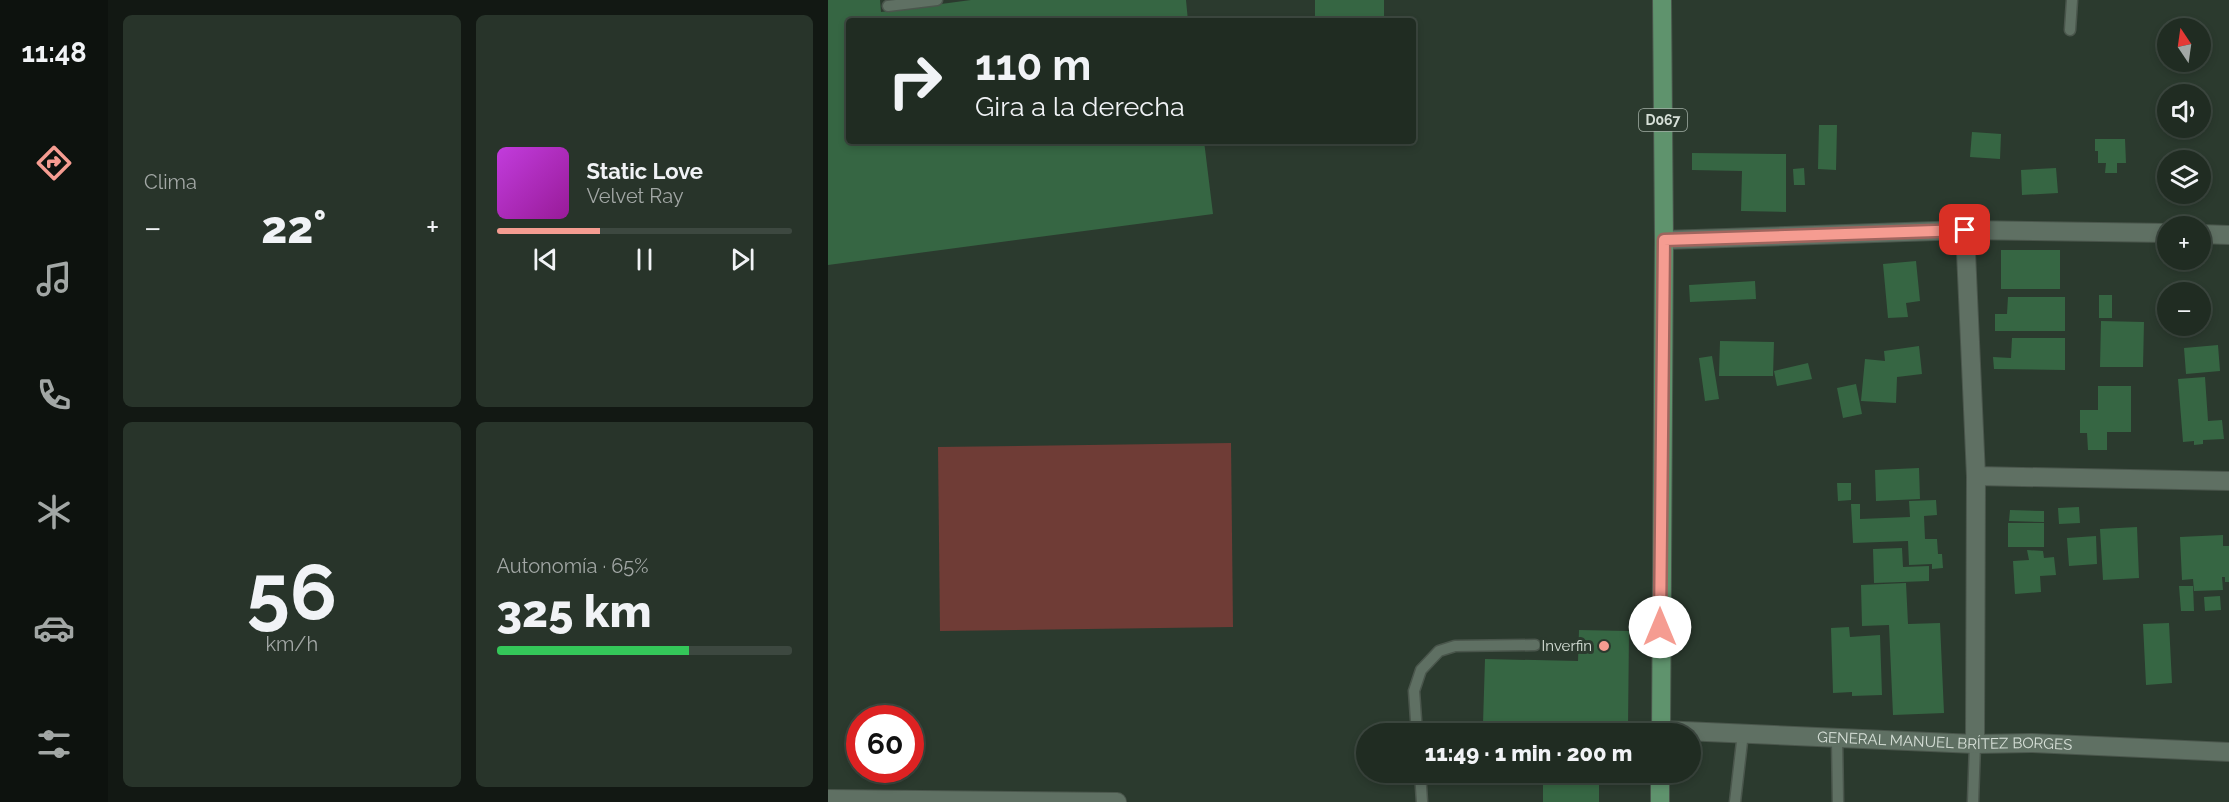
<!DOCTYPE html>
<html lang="es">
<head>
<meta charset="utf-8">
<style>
	body { margin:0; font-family:Raleway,sans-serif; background:#28342a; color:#f1f3f6; height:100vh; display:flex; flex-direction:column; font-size:22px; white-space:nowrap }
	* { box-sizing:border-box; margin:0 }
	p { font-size:20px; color:#a2a7a5 }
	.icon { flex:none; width:33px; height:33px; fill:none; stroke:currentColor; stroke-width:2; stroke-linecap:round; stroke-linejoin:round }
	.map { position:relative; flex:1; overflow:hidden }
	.side { display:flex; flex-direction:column; gap:15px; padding:15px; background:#121813; width:720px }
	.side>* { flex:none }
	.hud { position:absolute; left:18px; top:18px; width:570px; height:126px; border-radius:6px; box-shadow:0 3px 9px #0003,0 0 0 2px #3d4840; background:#202c22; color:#f1f3f6; overflow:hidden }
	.needle { width:39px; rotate:347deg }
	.fabs { position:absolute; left:1329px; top:18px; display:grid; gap:12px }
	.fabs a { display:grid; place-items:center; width:54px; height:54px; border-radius:50%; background:#202c22; box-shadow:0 3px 9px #0003,0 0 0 2px #3d4840; font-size:30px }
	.speed { position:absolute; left:18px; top:705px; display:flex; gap:12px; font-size:30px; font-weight:700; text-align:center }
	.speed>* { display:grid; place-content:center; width:78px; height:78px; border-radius:50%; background:#202c22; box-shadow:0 3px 9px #0003,0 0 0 2px #3d4840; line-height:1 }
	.speed .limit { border:9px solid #d22; background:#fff; color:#111 }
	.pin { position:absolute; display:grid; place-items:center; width:51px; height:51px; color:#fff; margin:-26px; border-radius:12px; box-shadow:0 3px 9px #0006 }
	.me { position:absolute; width:66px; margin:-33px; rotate:0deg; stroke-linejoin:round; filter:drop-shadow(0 0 4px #0008) }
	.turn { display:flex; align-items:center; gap:21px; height:126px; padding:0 30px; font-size:27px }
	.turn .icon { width:78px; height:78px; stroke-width:2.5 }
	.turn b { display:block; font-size:42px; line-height:51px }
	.big { font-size:45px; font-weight:800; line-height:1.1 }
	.side .widget { flex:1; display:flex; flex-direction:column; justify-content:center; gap:9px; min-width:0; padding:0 21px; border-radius:9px; background:#28342a }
	.side .dial { align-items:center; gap:0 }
	.dial b { font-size:78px; line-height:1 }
	.song { display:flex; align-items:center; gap:18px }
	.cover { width:72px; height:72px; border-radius:9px; background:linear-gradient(135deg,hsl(290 70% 55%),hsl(300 70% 35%)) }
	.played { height:6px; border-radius:3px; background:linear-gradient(90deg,#f59c91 35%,#3d4840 35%) }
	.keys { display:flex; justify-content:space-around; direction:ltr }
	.heat { display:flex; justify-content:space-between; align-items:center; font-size:33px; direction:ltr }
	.charge { height:9px; border-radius:4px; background:linear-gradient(90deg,#34c759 65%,#3d4840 0) }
	.side .tiles { flex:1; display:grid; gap:15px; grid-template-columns:repeat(2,1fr) }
	.trip { position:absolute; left:528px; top:723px; width:345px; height:60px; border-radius:30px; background:#202c22; box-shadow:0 3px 9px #0003,0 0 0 2px #3d4840; font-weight:800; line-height:60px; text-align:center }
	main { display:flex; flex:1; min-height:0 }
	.tabs { display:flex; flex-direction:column; width:108px; justify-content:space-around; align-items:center; background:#0d120e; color:#a2a7a5 }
	.tabs .icon { width:42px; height:42px }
	.tabs .on { color:#f59c91 }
	.tabs b { font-size:27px; color:#f1f3f6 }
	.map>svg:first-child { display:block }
	.green { fill:#6f3c36 }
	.building { fill:#366643 }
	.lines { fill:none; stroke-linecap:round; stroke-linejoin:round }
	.lane-casing { stroke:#4a564c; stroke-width:13 }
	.street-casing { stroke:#4a564c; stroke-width:20 }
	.secondary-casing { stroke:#4a564c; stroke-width:20 }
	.primary-casing { stroke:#4a564c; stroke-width:20 }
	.lane { stroke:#5f7063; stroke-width:10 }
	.street { stroke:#5f7063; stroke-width:18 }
	.secondary { stroke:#5f7063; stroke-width:18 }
	.primary { stroke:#5f936d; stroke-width:18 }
	.route-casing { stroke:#9f655e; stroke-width:15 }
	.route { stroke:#f59c91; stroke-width:10 }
	.poi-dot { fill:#f59c91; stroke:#2b3a2e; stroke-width:2 }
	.labels { text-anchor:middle; stroke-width:6; stroke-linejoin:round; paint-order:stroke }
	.shield { fill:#2b3a2e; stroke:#a3aea5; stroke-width:1.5 }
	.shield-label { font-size:14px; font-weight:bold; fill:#d7e0d8 }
	.poi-label { font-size:15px; fill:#d7e0d8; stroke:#2b3a2e; text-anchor:end }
	.street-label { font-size:15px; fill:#d7e0d8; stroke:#2b3a2e }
</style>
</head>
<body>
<main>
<nav class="tabs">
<b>11:48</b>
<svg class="icon on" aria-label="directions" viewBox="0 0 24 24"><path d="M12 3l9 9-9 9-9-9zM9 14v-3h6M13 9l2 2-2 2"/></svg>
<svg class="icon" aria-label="music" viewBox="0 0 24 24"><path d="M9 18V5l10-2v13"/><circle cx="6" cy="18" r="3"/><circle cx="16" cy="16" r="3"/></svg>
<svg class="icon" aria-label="phone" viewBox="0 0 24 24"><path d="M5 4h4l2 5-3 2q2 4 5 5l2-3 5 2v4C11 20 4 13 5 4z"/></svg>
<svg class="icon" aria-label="climate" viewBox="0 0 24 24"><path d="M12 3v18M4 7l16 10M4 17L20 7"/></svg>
<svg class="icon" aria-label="car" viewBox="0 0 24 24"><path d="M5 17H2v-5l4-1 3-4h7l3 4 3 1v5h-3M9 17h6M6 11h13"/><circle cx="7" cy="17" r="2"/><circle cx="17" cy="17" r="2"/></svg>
<svg class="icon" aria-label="filters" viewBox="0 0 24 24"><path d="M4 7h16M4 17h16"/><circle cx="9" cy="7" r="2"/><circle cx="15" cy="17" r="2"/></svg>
</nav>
<section class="side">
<div class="tiles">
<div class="widget"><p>Clima</p>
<div class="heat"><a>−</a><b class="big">22°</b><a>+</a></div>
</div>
<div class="widget">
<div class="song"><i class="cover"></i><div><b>Static Love</b><p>Velvet Ray</p></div></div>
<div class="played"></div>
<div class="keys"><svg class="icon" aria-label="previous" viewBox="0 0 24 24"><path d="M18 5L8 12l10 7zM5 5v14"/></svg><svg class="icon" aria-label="pause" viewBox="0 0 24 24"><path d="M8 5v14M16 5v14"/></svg><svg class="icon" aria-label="next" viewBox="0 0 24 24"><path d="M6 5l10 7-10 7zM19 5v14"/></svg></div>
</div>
<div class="widget dial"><b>56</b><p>km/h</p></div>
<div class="widget"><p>Autonomía · 65%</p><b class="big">325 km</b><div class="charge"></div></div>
</div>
</section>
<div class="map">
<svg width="1401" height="802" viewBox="0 0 1401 802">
	<rect width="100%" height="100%" fill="#2b3a2e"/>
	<!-- green -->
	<path class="green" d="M403,443L405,627L112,631L110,447Z"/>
	<!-- building -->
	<path class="building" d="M0,0H52L53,12L143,0H358L360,21H21V141H376L385,214L0,265Z
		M487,0H556V21H487Z
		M991,125H1009L1008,170L990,169Z
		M1144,132L1173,134L1172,159L1142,157Z
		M1267,139H1297L1298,163H1289V173H1277L1278,163H1270V151H1267Z
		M864,153L958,154V212L913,211L914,171L864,170Z
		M976,168L977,185H966L965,169Z
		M1228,168L1230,193L1194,195L1193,170Z
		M1173,250H1232V289H1173Z
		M1088,261L1092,301L1078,303L1080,317L1060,318L1055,264Z
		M927,281L928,299L862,302L861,285Z
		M1271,295H1284V318H1271Z
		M1180,297H1237V331H1167V314H1179Z
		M1273,321L1316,322L1315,367H1272Z
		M1184,338H1237V370L1166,369L1165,357L1183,358Z
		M892,341L946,342L945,376H891Z
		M1390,345L1392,371L1358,374L1356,348Z
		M1091,346L1094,374L1069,377L1068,403L1033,401L1037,359L1057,361L1056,351Z
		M884,356L891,399L877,401L871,358Z
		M980,363L984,379L949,386L946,371Z
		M1377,377L1380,421L1394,420L1396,439L1375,440V444L1366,445V441L1355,442L1350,379Z
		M1028,384L1034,414L1015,418L1009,388Z
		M1270,386H1303V432H1279V450H1260L1259,433H1252V410H1270Z
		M1091,468L1092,499L1048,501L1047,470Z
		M1009,483H1023V500L1010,501Z
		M1108,500L1109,515L1096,516L1097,539H1109L1110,554H1114L1115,568L1104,569V564L1081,565L1080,541L1025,543L1023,504H1032V519L1082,517L1081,501Z
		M1251,507L1252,523L1231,524L1230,508Z
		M1182,510L1216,511V522L1181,521Z
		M1180,523H1216V547H1180Z
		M1309,527L1311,578L1275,580L1272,529Z
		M1395,535V546H1401V582H1397V577H1394L1395,590L1366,591L1365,579L1354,580L1352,537Z
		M1268,536L1269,564L1241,566L1239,538Z
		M1074,548L1075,567L1101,566V581L1046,583L1045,549Z
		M1199,550L1215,551L1216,558L1226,557L1228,575L1212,576L1213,592L1187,594L1185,561L1201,560Z
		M1078,583L1080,624L1112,623L1116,713L1065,715L1061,625L1034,626L1033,585Z
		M1351,586H1365L1366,611H1353Z
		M1392,596L1393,610L1377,611L1376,597Z
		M1341,623L1344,683L1318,685L1315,624Z
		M1021,627L1022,637L1052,635L1054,695L1024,696V692L1005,693L1003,628Z
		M751,630L801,631L800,727L655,724L657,659L750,661Z
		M715,772H771V802H715Z"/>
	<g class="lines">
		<!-- lane casing -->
		<g class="lane-casing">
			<path id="lane" d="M60,6L109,0
				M1242,30L1244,0
				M589,734L586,691L593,670L611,651L627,646L707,645
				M1009,738L1010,802
				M592,772L594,802
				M907,802L915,733
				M1145,802L1147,744"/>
		</g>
		<!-- street casing -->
		<g class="street-casing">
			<path id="street" d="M1137,230L1148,476L1147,744
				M1372,234L1401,235
				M836,240L1137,230L1340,233
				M1148,476L1401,481"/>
		</g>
		<!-- secondary casing -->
		<g class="secondary-casing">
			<g id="secondary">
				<path id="s1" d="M833,730L1147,744L1204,743L1401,752"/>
				<path d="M0,799L289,802"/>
			</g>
		</g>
		<!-- primary casing -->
		<g class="primary-casing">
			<path id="primary" d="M833,734L836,240L834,0
				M832,802V772"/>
		</g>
		<!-- lane -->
		<use href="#lane" class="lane"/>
		<!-- street -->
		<use href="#street" class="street"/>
		<!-- secondary -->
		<use href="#secondary" class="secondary"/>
		<!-- primary -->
		<use href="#primary" class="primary"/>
	</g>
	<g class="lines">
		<!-- route casing -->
		<g class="route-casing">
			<path id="route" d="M832,627L836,240L1137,230"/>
		</g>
		<!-- route -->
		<use href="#route" class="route"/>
	</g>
	<!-- markers -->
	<circle class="poi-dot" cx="776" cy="646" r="6"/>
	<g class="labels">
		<!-- shield labels -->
		<rect class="shield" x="811" y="109" width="48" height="22" rx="4.5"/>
		<g class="shield-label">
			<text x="835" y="125">D067</text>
		</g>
		<!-- poi labels -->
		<g class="poi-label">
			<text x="764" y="651">Inverfin</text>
		</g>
		<!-- street labels -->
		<g class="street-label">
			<text dy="5" stroke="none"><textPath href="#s1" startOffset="284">GENERAL MANUEL BRÍTEZ BORGES</textPath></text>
		</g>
	</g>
</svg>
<div class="fabs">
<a><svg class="needle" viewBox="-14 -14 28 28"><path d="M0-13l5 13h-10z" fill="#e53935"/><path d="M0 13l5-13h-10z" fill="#a2a7a5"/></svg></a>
<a><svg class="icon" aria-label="sound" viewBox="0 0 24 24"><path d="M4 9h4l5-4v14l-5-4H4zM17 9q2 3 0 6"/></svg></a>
<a><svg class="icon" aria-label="layers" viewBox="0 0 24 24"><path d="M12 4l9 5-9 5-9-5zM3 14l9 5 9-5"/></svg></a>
<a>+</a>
<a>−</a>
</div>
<div class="speed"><div class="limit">60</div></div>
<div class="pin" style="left:1137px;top:230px;background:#d93025"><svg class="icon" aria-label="arrive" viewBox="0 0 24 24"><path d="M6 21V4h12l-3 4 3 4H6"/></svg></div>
<svg class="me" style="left:832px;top:627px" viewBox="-20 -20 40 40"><circle r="19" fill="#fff"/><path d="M0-13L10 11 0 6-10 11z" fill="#f59c91"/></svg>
<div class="trip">11:49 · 1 min · 200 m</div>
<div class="hud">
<div class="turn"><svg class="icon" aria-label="right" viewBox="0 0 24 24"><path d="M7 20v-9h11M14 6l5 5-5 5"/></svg><div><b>110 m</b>Gira a la derecha</div></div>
</div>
</div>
</main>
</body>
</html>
